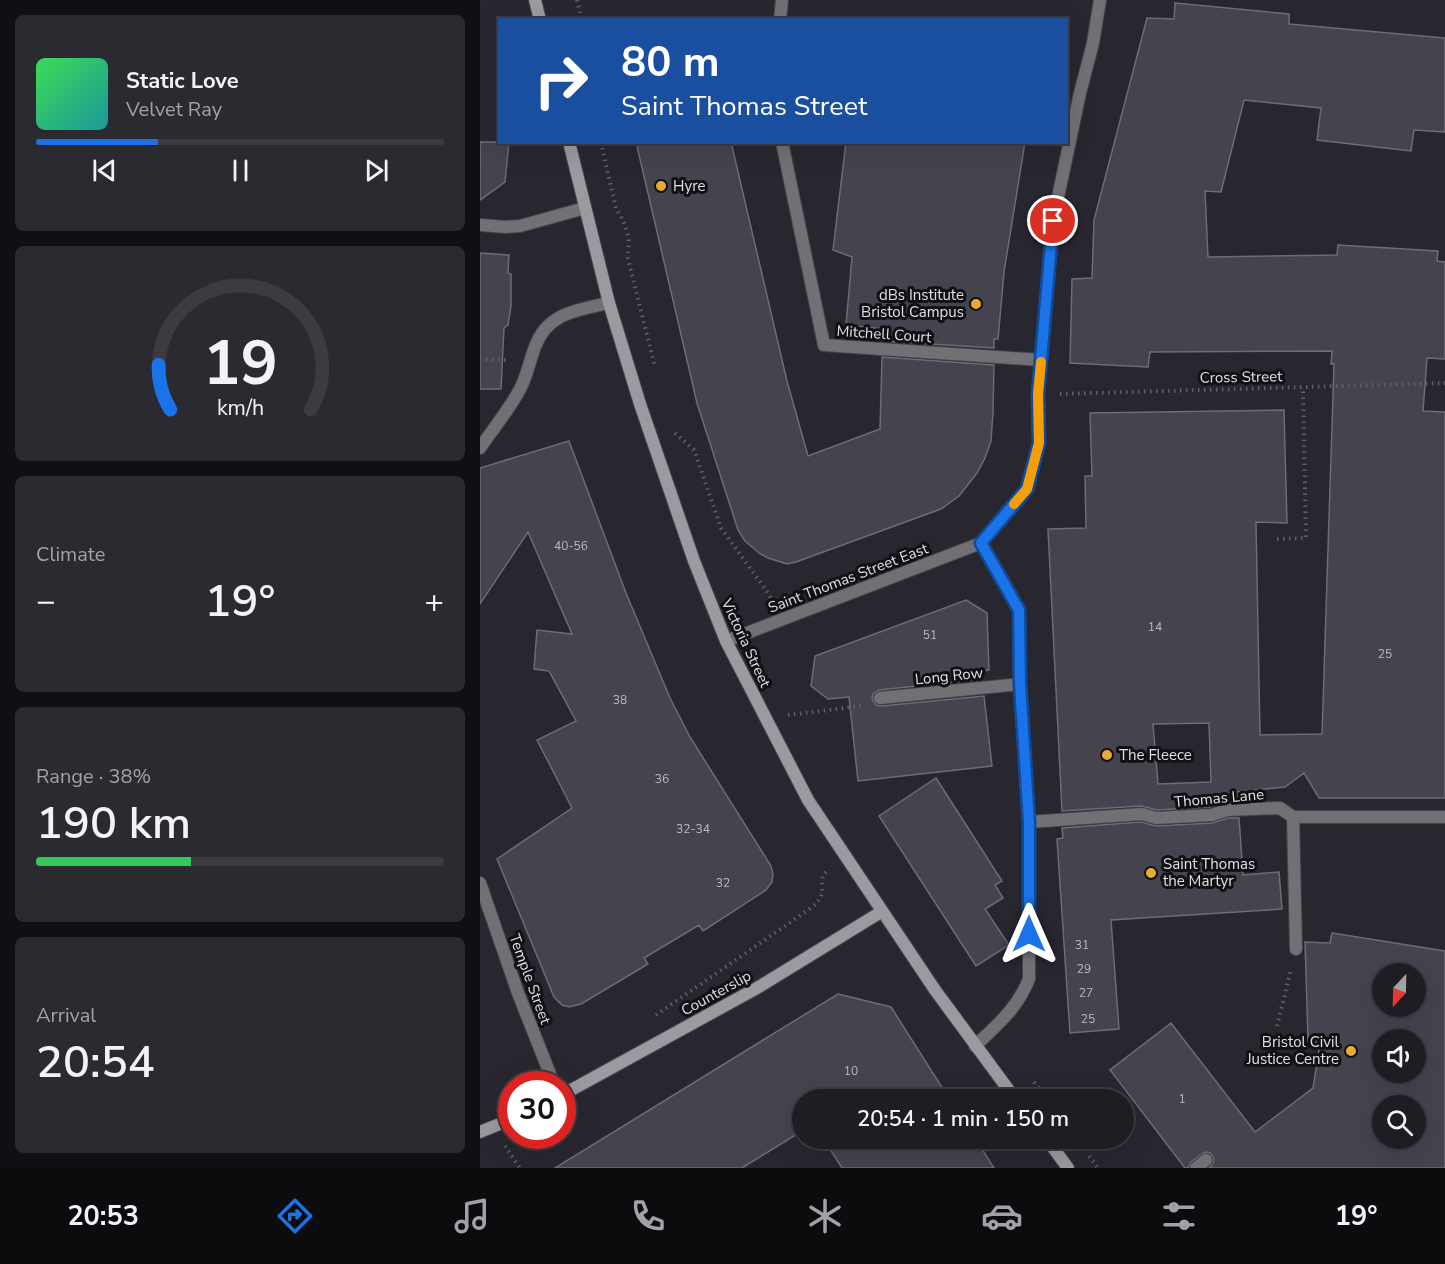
<!DOCTYPE html>
<html lang="en">
<head>
<meta charset="utf-8">
<style>
	body { margin:0; font-family:"Nunito Sans",sans-serif; background:#2b2a31; color:#f1f3f6; height:100vh; display:flex; flex-direction:column; font-size:22px; white-space:nowrap }
	* { box-sizing:border-box; margin:0 }
	p { font-size:20px; color:#a1a2a6 }
	.icon { flex:none; width:33px; height:33px; fill:none; stroke:currentColor; stroke-width:2; stroke-linecap:round; stroke-linejoin:round }
	.map { position:relative; flex:1; overflow:hidden }
	.details { display:flex; flex-direction:column; gap:15px; padding:15px; background:#101014; width:480px }
	.details>* { flex:none }
	.guide { position:absolute; left:18px; top:18px; width:570px; height:126px; border-radius:0px; box-shadow:0 6px 24px #0002,0 0 0 2px #3c3b41; background:#1a4fa0; color:#fff; overflow:hidden }
	.needle { width:39px; rotate:202deg }
	.tools { position:absolute; left:892px; top:963px; display:grid; gap:12px }
	.tools a { display:grid; place-items:center; width:54px; height:54px; border-radius:50%; background:#1e1d24; box-shadow:0 6px 24px #0002,0 0 0 2px #3c3b41; font-size:30px }
	.speed { position:absolute; left:18px; top:1071px; display:flex; gap:12px; font-size:30px; font-weight:700; text-align:center }
	.speed>* { display:grid; place-content:center; width:78px; height:78px; border-radius:50%; background:#1e1d24; box-shadow:0 6px 24px #0002,0 0 0 2px #3c3b41; line-height:1 }
	.speed .limit { border:9px solid #d22; background:#fff; color:#111 }
	.pin { position:absolute; display:grid; place-items:center; width:51px; height:51px; color:#fff; margin:-26px; border:3px solid #fff; border-radius:50%; box-shadow:0 2px 6px #0007 }
	.me { position:absolute; width:66px; margin:-33px; rotate:0deg; stroke-linejoin:round; filter:drop-shadow(0 0 4px #0008) }
	.turn { display:flex; align-items:center; gap:21px; height:126px; padding:0 24px; font-size:27px }
	.turn .icon { width:78px; height:78px; stroke-width:2.5 }
	.turn b { display:block; font-size:42px; line-height:51px }
	.big { font-size:45px; font-weight:600; line-height:1.1 }
	.details .widget { flex:1; display:flex; flex-direction:column; justify-content:center; gap:9px; min-width:0; padding:0 21px; border-radius:9px; background:#2b2a31 }
	.details .dial { align-items:center; gap:0 }
	.dial svg { height:156px; overflow:visible; fill:none; stroke:#3c3b41; stroke-width:7; stroke-linecap:round; text-anchor:middle }
	.dial text { fill:#f1f3f6; stroke:none }
	.song { display:flex; align-items:center; gap:18px }
	.cover { width:72px; height:72px; border-radius:9px; background:linear-gradient(135deg,hsl(130 70% 55%),hsl(180 70% 35%)) }
	.played { height:6px; border-radius:3px; background:linear-gradient(90deg,#1a73e8 30%,#3c3b41 30%) }
	.keys { display:flex; justify-content:space-around; direction:ltr }
	.heat { display:flex; justify-content:space-between; align-items:center; font-size:33px; direction:ltr }
	.charge { height:9px; border-radius:4px; background:linear-gradient(90deg,#34c759 38%,#3c3b41 0) }
	.trip { position:absolute; left:312px; top:1089px; width:342px; height:60px; border-radius:30px; background:#1e1d24; box-shadow:0 6px 24px #0002,0 0 0 2px #3c3b41; font-weight:600; line-height:60px; text-align:center }
	.tab-bar { display:flex; height:96px; justify-content:space-around; align-items:center; background:#0c0c0e; color:#a1a2a6 }
	.tab-bar .icon { width:42px; height:42px }
	.tab-bar .on { color:#1a73e8 }
	.tab-bar b { font-size:27px; color:#f1f3f6 }
	main { display:flex; flex:1; min-height:0 }
	.map>svg:first-child { display:block }
	.building { fill:#45444e; stroke:#6d6c76; stroke-width:1.5; fill-rule:evenodd }
	.lines { fill:none; stroke-linecap:round; stroke-linejoin:round }
	.lane-casing { stroke:#46454d; stroke-width:14 }
	.street-casing { stroke:#46454d; stroke-width:14 }
	.secondary-casing { stroke:#46454d; stroke-width:14 }
	.path { stroke:#616068; stroke-width:4; stroke-dasharray:1.5 4.5; stroke-linecap:butt }
	.lane { stroke:#717075; stroke-width:12 }
	.street { stroke:#717075; stroke-width:12 }
	.secondary { stroke:#9a9aa1; stroke-width:12 }
	.route-casing { stroke:#114b97; stroke-width:15 }
	.route { stroke:#1a73e8; stroke-width:10 }
	.slow { stroke:#f59e0b; stroke-width:10 }
	.poi-dot { fill:#e7ac36; stroke:#111014; stroke-width:2 }
	.labels { text-anchor:middle; stroke-width:6; stroke-linejoin:round; paint-order:stroke }
	.number-label { font-size:12px; fill:#bab9c0 }
	.poi-label { font-size:15px; fill:#e1e0e6; stroke:#111014; text-anchor:start }
	.street-label { font-size:15px; fill:#e1e0e6; stroke:#111014 }
</style>
</head>
<body>
<main>
<section class="details">
<div class="widget">
<div class="song"><i class="cover"></i><div><b>Static Love</b><p>Velvet Ray</p></div></div>
<div class="played"></div>
<div class="keys"><svg class="icon" aria-label="previous" viewBox="0 0 24 24"><path d="M18 5L8 12l10 7zM5 5v14"/></svg><svg class="icon" aria-label="pause" viewBox="0 0 24 24"><path d="M8 5v14M16 5v14"/></svg><svg class="icon" aria-label="next" viewBox="0 0 24 24"><path d="M6 5l10 7-10 7zM19 5v14"/></svg></div>
</div>
<div class="widget dial"><svg viewBox="0 0 100 80">
<path d="M14 69A42 42 0 1 1 86 69"/>
<path d="M14 69A42 42 0 0 1 8 46" stroke="#1a73e8"/>
<text x="50" y="56" font-size="32" font-weight="700">19</text>
<text x="50" y="72" font-size="11">km/h</text>
</svg></div>
<div class="widget"><p>Climate</p>
<div class="heat"><a>−</a><b class="big">19°</b><a>+</a></div>
</div>
<div class="widget"><p>Range · 38%</p><b class="big">190 km</b><div class="charge"></div></div>
<div class="widget"><p>Arrival</p><b class="big">20:54</b></div>
</section>
<div class="map">
<svg width="965" height="1168" viewBox="0 0 965 1168">
	<rect width="100%" height="100%" fill="#282730"/>
	<!-- building -->
	<path class="building" d="M695,3L809,14V24L965,38V132L934,130L931,151L837,140L841,108L764,100L741,192L725,191L728,257L857,255L858,245L958,251L957,261L965,262V359L947,358L943,411L965,412V798H839L824,773L805,787L757,792L758,801L745,802L730,807L677,810L661,806L582,811L568,529L606,528L605,476H612L610,413L804,410L807,523L776,522L780,735L842,734L854,364H851L852,351L670,352L668,367L590,363L592,279L612,278L614,220L667,18L694,19ZM729,723L731,782L678,784L673,724Z
		M0,142H29L25,182L0,200Z
		M156,142H251L307,381L328,456L400,429L402,357L514,365L513,412L511,441L505,458L497,473L479,496L461,509L316,562L307,564L288,558L279,553L265,541L258,530L217,403Z
		M366,142H545L524,272L518,339H514V348L402,341L403,329L366,325L372,257L353,250Z
		M0,253L29,255L28,273L31,274V306L28,325L24,328L21,389H0Z
		M89,441L146,593L190,698L210,737L291,866L293,874L292,882L286,890L223,931L219,925L164,958L168,964L101,1004L89,1007L82,1005L74,997L17,859L92,808L57,740L96,721L69,671L54,669L57,630L92,634L48,532L0,604V468Z
		M486,600L507,613L509,670L502,671V679L399,690L393,694L392,699L396,705L401,706L504,696L512,766L378,781L369,697L348,699L331,686L335,656Z
		M456,778L522,881L515,885L523,898L505,909L529,945L496,966L399,816Z
		M748,818H759L763,875L799,872L802,909L631,920L639,1029L590,1033L577,839L583,838L582,828L661,822L676,826L732,823Z
		M852,933L965,951V1168H729L733,1164L734,1158L730,1153L725,1152L711,1162L708,1168H705L630,1070L691,1023L775,1132L833,1088L840,1043L828,1041L825,942L850,943ZM903,974H936V1006H903ZM903,1040H936V1072H903ZM903,1106H936V1138H903Z
		M358,994L411,1007L470,1100H322V1131L262,1168H75Z
		M343,1138H495L514,1168H362Z"/>
	<g class="lines">
		<!-- lane casing -->
		<g class="lane-casing">
			<path id="lane" d="M0,225L26,227L40,226L105,208
				M400,698L540,684
				M716,1168L726,1160"/>
		</g>
		<!-- street casing -->
		<g class="street-casing">
			<path id="street" d="M300,20L302,0
				M302,142L344,345L561,360
				M0,448C13,429 28,411 39,391C47,377 49,362 55,347C67,313 97,310 129,303
				M246,641L501,543L547,489L559,443L558,394L573,221L600,93L613,43L620,0
				M813,817L816,949
				M549,822L662,814L676,818L732,815L747,810L800,808L813,817H965
				M0,883L38,993L74,1084
				M495,1046C518,1024 537,1009 549,979V822L540,684L539,610L501,543"/>
		</g>
		<!-- secondary casing -->
		<g class="secondary-casing">
			<path id="secondary" d="M55,0L60,20
				M89,142L129,303L160,404L214,561L246,641L328,800L455,990L536,1100
				M82,1095L277,988L401,912
				M0,1132L32,1119
				M566,1138L588,1168"/>
		</g>
		<!-- path -->
		<path class="path" d="M97,0L102,20
			M121,142L136,209C145,221 152,241 147,255L175,367
			M0,359L29,360
			M580,394L965,383
			M195,433L214,450L241,528L288,593L292,600
			M797,539L826,538L823,387
			M308,715L381,706
			M176,1015L331,908C347,894 340,892 343,875L347,871
			M797,1026L811,970
			M554,1082L567,1100
			M25,1146L40,1168
			M609,1156L618,1168"/>
		<!-- lane -->
		<use href="#lane" class="lane"/>
		<!-- street -->
		<use href="#street" class="street"/>
		<!-- secondary -->
		<use href="#secondary" class="secondary"/>
	</g>
	<g class="lines">
		<!-- route casing -->
		<g class="route-casing">
			<path id="route" d="M549,934V822L540,684L539,610L501,543L547,489L559,443L558,394L573,221"/>
		</g>
		<!-- route -->
		<use href="#route" class="route"/>
		<!-- slow -->
		<path class="slow" d="M534,504L547,489L559,443L558,394L561,362"/>
	</g>
	<!-- markers -->
	<g class="poi-dot">
		<circle cx="181" cy="186" r="6"/>
		<circle cx="496" cy="304" r="6"/>
		<circle cx="627" cy="755" r="6"/>
		<circle cx="671" cy="873" r="6"/>
		<circle cx="871" cy="1051" r="6"/>
	</g>
	<g class="labels">
		<!-- number labels -->
		<g class="number-label">
			<text x="91" y="550">40-56</text>
			<text x="675" y="631">14</text>
			<text x="450" y="639">51</text>
			<text x="905" y="658">25</text>
			<text x="140" y="704">38</text>
			<text x="182" y="783">36</text>
			<text x="213" y="833">32-34</text>
			<text x="243" y="887">32</text>
			<text x="602" y="949">31</text>
			<text x="604" y="973">29</text>
			<text x="606" y="997">27</text>
			<text x="608" y="1023">25</text>
			<text x="371" y="1075">10</text>
			<text x="702" y="1103">1</text>
		</g>
		<!-- poi labels -->
		<g class="poi-label">
			<text x="193" y="191">Hyre</text>
			<text x="484" y="300" text-anchor="end">dBs Institute<tspan x="484" dy="17">Bristol Campus</tspan></text>
			<text x="639" y="760">The Fleece</text>
			<text x="683" y="869">Saint Thomas<tspan x="683" dy="17">the Martyr</tspan></text>
			<text x="859" y="1047" text-anchor="end">Bristol Civil<tspan x="859" dy="17">Justice Centre</tspan></text>
		</g>
		<!-- street labels -->
		<g class="street-label">
			<text transform="translate(404 334) rotate(4)" y="5">Mitchell Court</text>
			<text transform="translate(761 377) rotate(-1)" y="5">Cross Street</text>
			<text transform="translate(368 578) rotate(-21)" y="5">Saint Thomas Street East</text>
			<text transform="translate(266 643) rotate(65)" y="5">Victoria Street</text>
			<text transform="translate(469 676) rotate(-6)" y="5">Long Row</text>
			<text transform="translate(739 798) rotate(-5)" y="5">Thomas Lane</text>
			<text transform="translate(50 979) rotate(70)" y="5">Temple Street</text>
			<text transform="translate(236 993) rotate(-29)" y="5">Counterslip</text>
		</g>
	</g>
</svg>
<div class="tools">
<a><svg class="needle" viewBox="-14 -14 28 28"><path d="M0-13l5 13h-10z" fill="#e53935"/><path d="M0 13l5-13h-10z" fill="#a1a2a6"/></svg></a>
<a><svg class="icon" aria-label="sound" viewBox="0 0 24 24"><path d="M4 9h4l5-4v14l-5-4H4zM17 9q2 3 0 6"/></svg></a>
<a><svg class="icon" aria-label="search" viewBox="0 0 24 24"><circle cx="10" cy="10" r="6"/><path d="M15 15l6 6"/></svg></a>
</div>
<div class="speed"><div class="limit">30</div></div>
<div class="pin" style="left:573px;top:221px;background:#d93025"><svg class="icon" aria-label="arrive" viewBox="0 0 24 24"><path d="M6 21V4h12l-3 4 3 4H6"/></svg></div>
<svg class="me" style="left:549px;top:934px" viewBox="-20 -20 40 40"><path d="M0-17L14 15 0 8-14 15z" fill="#1a73e8" stroke="#fff" stroke-width="4"/></svg>
<div class="trip">20:54 · 1 min · 150 m</div>
<div class="guide">
<div class="turn"><svg class="icon" aria-label="right" viewBox="0 0 24 24"><path d="M7 20v-9h11M14 6l5 5-5 5"/></svg><div><b>80 m</b>Saint Thomas Street</div></div>
</div>
</div>
</main>
<nav class="tab-bar">
<b>20:53</b>
<svg class="icon on" aria-label="directions" viewBox="0 0 24 24"><path d="M12 3l9 9-9 9-9-9zM9 14v-3h6M13 9l2 2-2 2"/></svg>
<svg class="icon" aria-label="music" viewBox="0 0 24 24"><path d="M9 18V5l10-2v13"/><circle cx="6" cy="18" r="3"/><circle cx="16" cy="16" r="3"/></svg>
<svg class="icon" aria-label="phone" viewBox="0 0 24 24"><path d="M5 4h4l2 5-3 2q2 4 5 5l2-3 5 2v4C11 20 4 13 5 4z"/></svg>
<svg class="icon" aria-label="climate" viewBox="0 0 24 24"><path d="M12 3v18M4 7l16 10M4 17L20 7"/></svg>
<svg class="icon" aria-label="car" viewBox="0 0 24 24"><path d="M5 17H2v-5l4-1 3-4h7l3 4 3 1v5h-3M9 17h6M6 11h13"/><circle cx="7" cy="17" r="2"/><circle cx="17" cy="17" r="2"/></svg>
<svg class="icon" aria-label="filters" viewBox="0 0 24 24"><path d="M4 7h16M4 17h16"/><circle cx="9" cy="7" r="2"/><circle cx="15" cy="17" r="2"/></svg>
<b>19°</b>
</nav>
</body>
</html>
